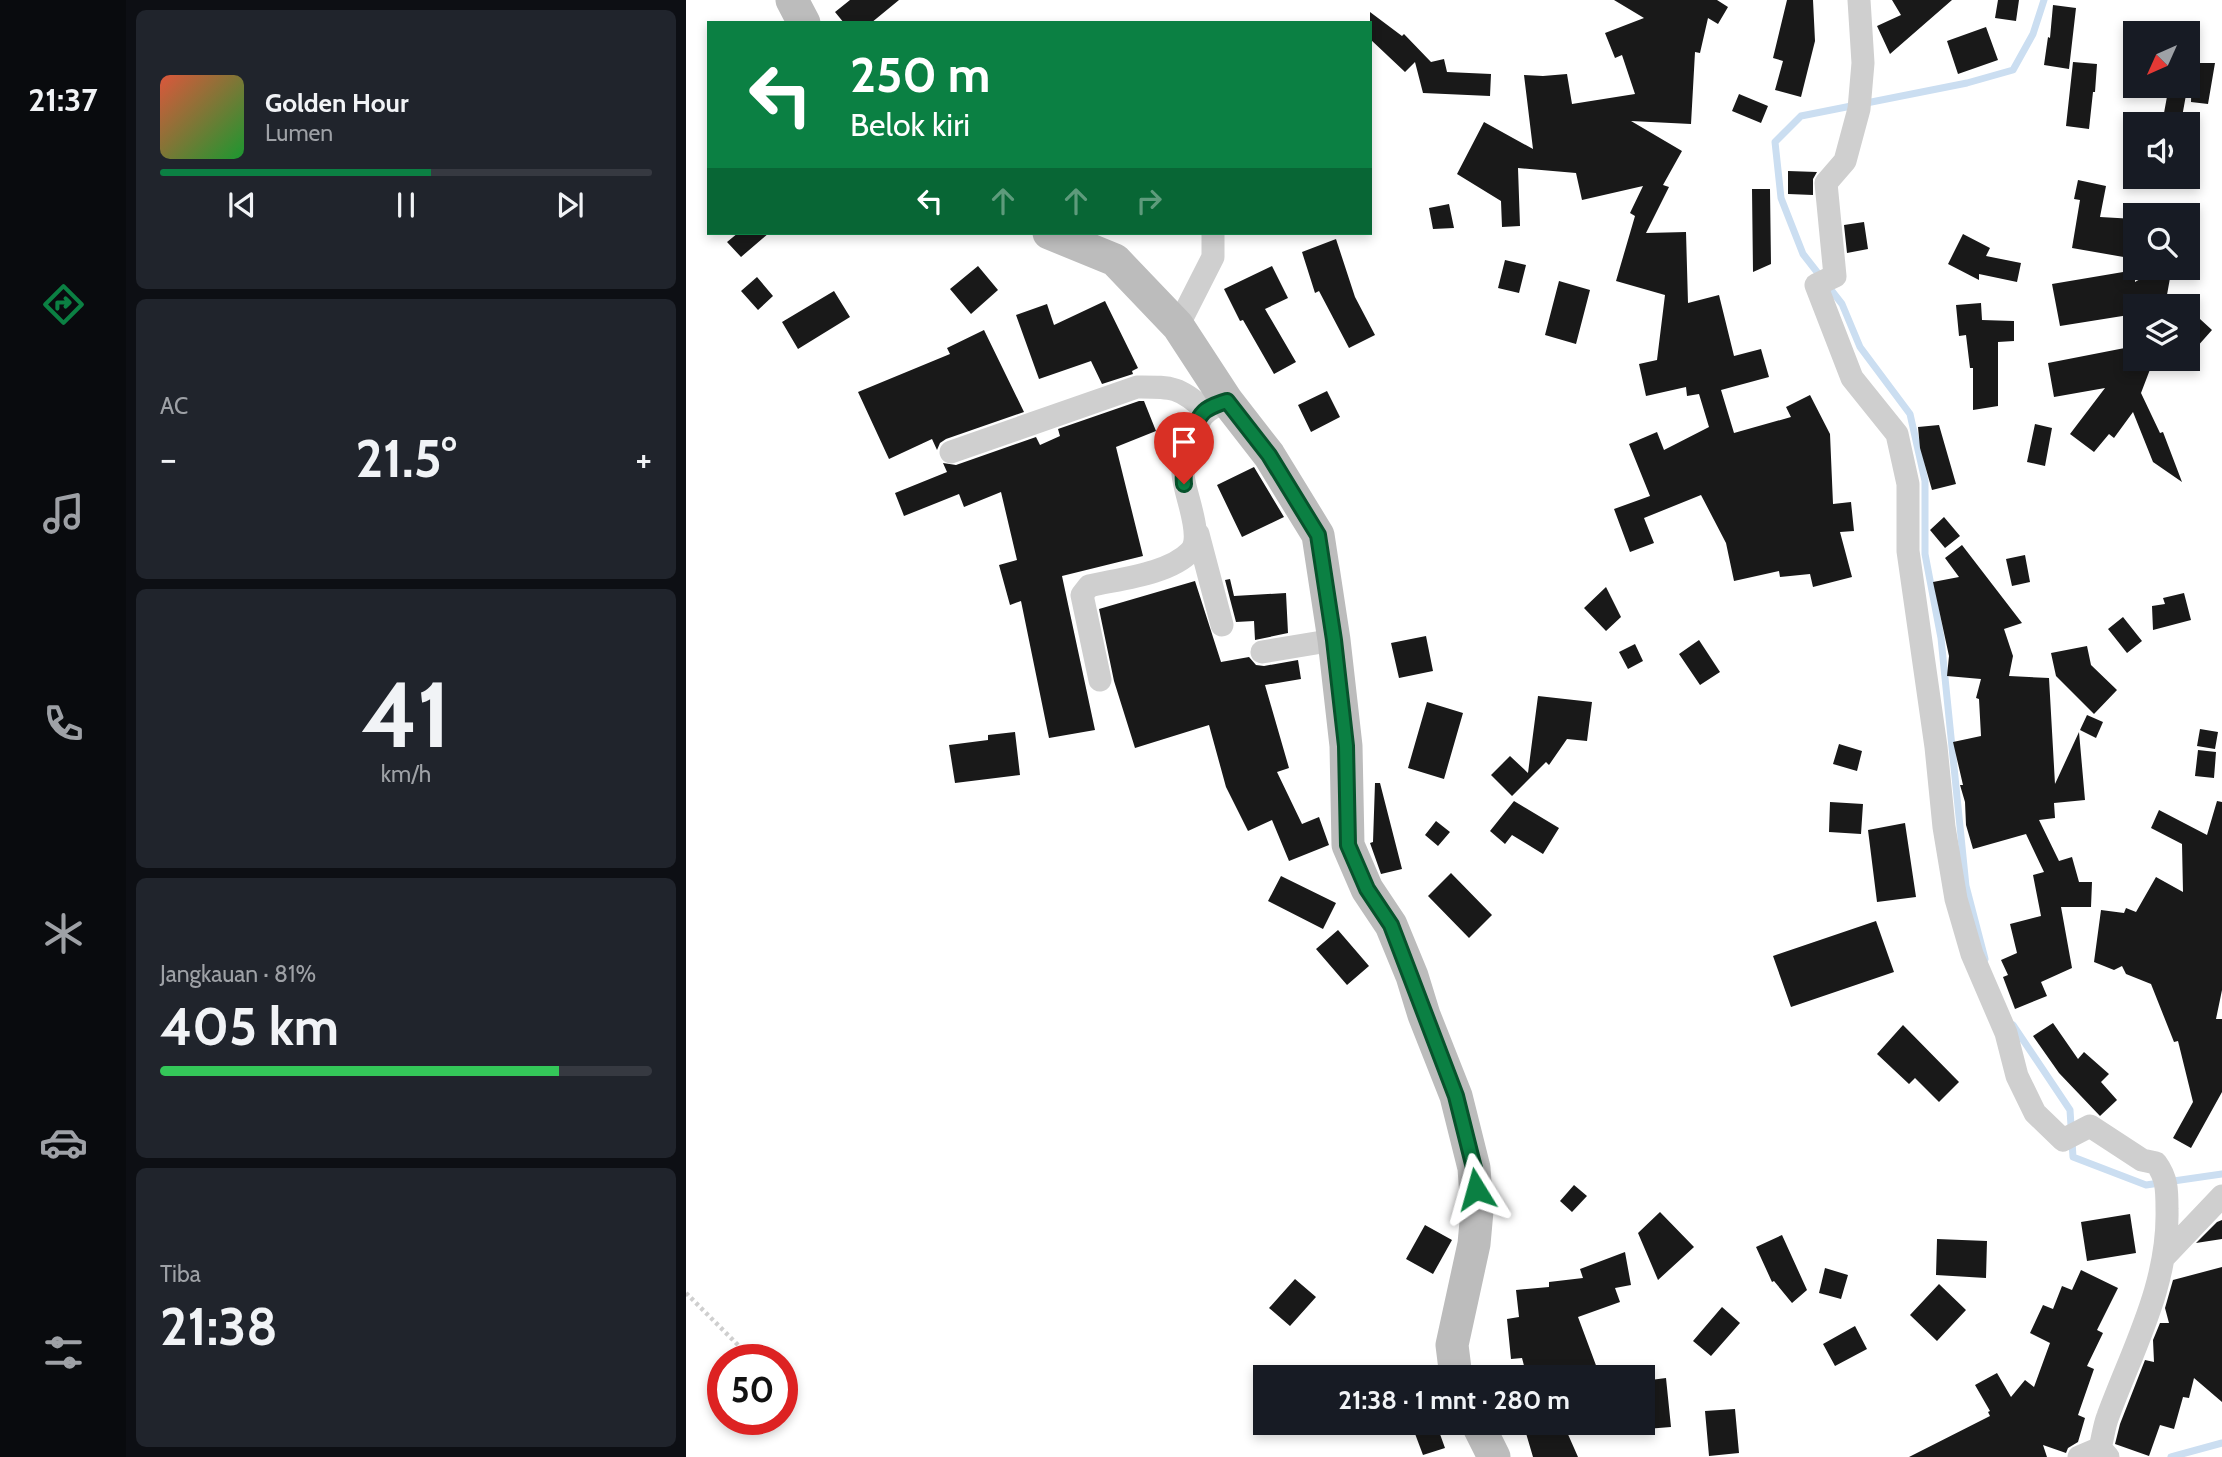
<!DOCTYPE html>
<html lang="id">
<head>
<meta charset="utf-8">
<style>
	body { margin:0; font-family:Cabin,sans-serif; background:#20242c; color:#f1f3f6; height:100vh; display:flex; flex-direction:column; font-size:26px; white-space:nowrap }
	* { box-sizing:border-box; margin:0 }
	p { font-size:23px; color:#9ea1a6 }
	.icon { flex:none; width:38px; height:38px; fill:none; stroke:currentColor; stroke-width:2; stroke-linecap:round; stroke-linejoin:round }
	.map { position:relative; flex:1; overflow:hidden }
	.drawer { display:flex; flex-direction:column; gap:10px; padding:10px; background:#0d0f14; width:560px }
	.drawer>* { flex:none }
	.guide { position:absolute; left:21px; top:21px; width:665px; height:214px; border-radius:0px; box-shadow:0 4px 10px #0003; background:#0b8043; color:#fff; overflow:hidden }
	.needle { width:46px; rotate:225deg }
	.controls { position:absolute; left:1437px; top:21px; display:grid; gap:14px }
	.controls a { display:grid; place-items:center; width:77px; height:77px; border-radius:0px; background:#171b24; box-shadow:0 4px 10px #0003; font-size:35px }
	.speed { position:absolute; left:21px; top:1344px; display:flex; gap:14px; font-size:35px; font-weight:700; text-align:center }
	.speed>* { display:grid; place-content:center; width:91px; height:91px; border-radius:50%; background:#171b24; box-shadow:0 4px 10px #0003; line-height:1 }
	.speed .limit { border:10px solid #d22; background:#fff; color:#111 }
	.pin { position:absolute; display:grid; place-items:center; width:60px; height:60px; color:#fff; margin:-72px -30px; border-radius:50% 50% 50% 0; rotate:-45deg; box-shadow:0 0 7px #0007 }
	.pin .icon { rotate:45deg }
	.me { position:absolute; width:77px; margin:-38px; rotate:352deg; stroke-linejoin:round; filter:drop-shadow(0 0 5px #0008) }
	.turn { display:flex; align-items:center; gap:24px; height:147px; padding:0 28px; font-size:32px }
	.turn .icon { width:91px; height:91px; stroke-width:2.5 }
	.turn b { display:block; font-size:49px; line-height:60px }
	.lanes { display:flex; align-items:center; height:66px; padding:0 28px; background:#0003; justify-content:center; gap:35px; direction:ltr }
	.lanes .off { opacity:.35 }
	.big { font-size:52px; font-weight:700; line-height:1.1 }
	.drawer .card { flex:1; display:flex; flex-direction:column; justify-content:center; gap:10px; min-width:0; padding:0 24px; border-radius:10px; background:#20242c }
	.drawer .dial { align-items:center; gap:0 }
	.dial b { font-size:91px; line-height:1 }
	.song { display:flex; align-items:center; gap:21px }
	.cover { width:84px; height:84px; border-radius:10px; background:linear-gradient(135deg,hsl(10 70% 55%),hsl(130 70% 35%)) }
	.played { height:7px; border-radius:4px; background:linear-gradient(90deg,#0b8043 55%,#363941 55%) }
	.keys { display:flex; justify-content:space-around; direction:ltr }
	.heat { display:flex; justify-content:space-between; align-items:center; font-size:38px; direction:ltr }
	.charge { height:10px; border-radius:5px; background:linear-gradient(90deg,#34c759 81%,#363941 0) }
	.trip { position:absolute; left:567px; top:1365px; width:402px; height:70px; border-radius:0px; background:#171b24; box-shadow:0 4px 10px #0003; font-weight:700; line-height:70px; text-align:center }
	main { display:flex; flex:1; min-height:0 }
	.tab-bar { display:flex; flex-direction:column; width:126px; justify-content:space-around; align-items:center; background:#090b0e; color:#9ea1a6 }
	.tab-bar .icon { width:49px; height:49px }
	.tab-bar .current { color:#0b8043 }
	.tab-bar b { font-size:32px; color:#f1f3f6 }
	.map>svg:first-child { display:block }
	.lines { fill:none; stroke-linecap:round; stroke-linejoin:round }
	.stream { stroke:#cbdef1; stroke-width:7 }
	.building { fill:#191919 }
	.path { stroke:#cfcfcf; stroke-width:4.5; stroke-dasharray:3.5 3.5; stroke-linecap:butt }
	.street { stroke:#cfcfcf; stroke-width:23 }
	.secondary { stroke:#bcbcbc; stroke-width:33 }
	.route-casing { stroke:#07532c; stroke-width:18 }
	.route { stroke:#0b8043; stroke-width:12 }
</style>
</head>
<body>
<main>
<nav class="tab-bar">
<b>21:37</b>
<svg class="icon current" aria-label="directions" viewBox="0 0 24 24"><path d="M12 3l9 9-9 9-9-9zM9 14v-3h6M13 9l2 2-2 2"/></svg>
<svg class="icon" aria-label="music" viewBox="0 0 24 24"><path d="M9 18V5l10-2v13"/><circle cx="6" cy="18" r="3"/><circle cx="16" cy="16" r="3"/></svg>
<svg class="icon" aria-label="phone" viewBox="0 0 24 24"><path d="M5 4h4l2 5-3 2q2 4 5 5l2-3 5 2v4C11 20 4 13 5 4z"/></svg>
<svg class="icon" aria-label="climate" viewBox="0 0 24 24"><path d="M12 3v18M4 7l16 10M4 17L20 7"/></svg>
<svg class="icon" aria-label="car" viewBox="0 0 24 24"><path d="M5 17H2v-5l4-1 3-4h7l3 4 3 1v5h-3M9 17h6M6 11h13"/><circle cx="7" cy="17" r="2"/><circle cx="17" cy="17" r="2"/></svg>
<svg class="icon" aria-label="filters" viewBox="0 0 24 24"><path d="M4 7h16M4 17h16"/><circle cx="9" cy="7" r="2"/><circle cx="15" cy="17" r="2"/></svg>
</nav>
<section class="drawer">
<div class="card">
<div class="song"><i class="cover"></i><div><b>Golden Hour</b><p>Lumen</p></div></div>
<div class="played"></div>
<div class="keys"><svg class="icon" aria-label="previous" viewBox="0 0 24 24"><path d="M18 5L8 12l10 7zM5 5v14"/></svg><svg class="icon" aria-label="pause" viewBox="0 0 24 24"><path d="M8 5v14M16 5v14"/></svg><svg class="icon" aria-label="next" viewBox="0 0 24 24"><path d="M6 5l10 7-10 7zM19 5v14"/></svg></div>
</div>
<div class="card"><p>AC</p>
<div class="heat"><a>−</a><b class="big">21.5°</b><a>+</a></div>
</div>
<div class="card dial"><b>41</b><p>km/h</p></div>
<div class="card"><p>Jangkauan · 81%</p><b class="big">405 km</b><div class="charge"></div></div>
<div class="card"><p>Tiba</p><b class="big">21:38</b></div>
</section>
<div class="map">
<svg width="1536" height="1457" viewBox="0 0 1536 1457">
	<rect width="100%" height="100%" fill="#fff"/>
	<g class="lines">
		<!-- stream -->
		<path class="stream" d="M1299,959L1280,886L1255,638L1239,554V481L1224,414L1174,347L1156,304L1117,254L1095,198L1089,142L1115,116L1281,83L1327,70L1347,34L1358,0
			M1327,1025L1384,1110L1387,1157L1460,1185L1536,1174
			M1485,1457L1536,1443"/>
	</g>
	<!-- building -->
	<path class="building" d="M164,0H213L185,23H158L149,12Z
		M928,0H1031L1042,7L1032,24L1022,18L1014,53L1009,52L1005,124L945,121L996,151L977,185L983,187L960,233L1000,232L1002,303L1033,295L1048,356L1075,349L1083,377L1035,390L1048,433L1105,417L1100,407L1124,395L1144,434L1147,504L1165,502L1168,531L1154,532L1166,577L1127,587L1124,574L1094,577L1093,571L1048,581L1040,543L1015,495L958,518L968,543L944,552L928,509L964,496L943,444L971,432L978,450L1023,427L1013,394L1001,396L1000,387L960,396L953,364L971,360L979,295L930,281L949,216L944,213L957,186L896,200L890,173L832,168L834,226L816,227L815,201L771,174L798,122L847,149L838,75L857,76L881,74L886,104L949,94L936,55L929,58L919,33L958,18Z
		M1101,0H1127L1129,41L1115,97L1089,90L1097,61L1087,58Z
		M1206,0H1266L1204,54L1191,26L1215,15Z
		M1312,0H1333L1330,21L1309,18Z
		M1367,5L1390,8L1383,69L1358,65L1362,37L1364,38Z
		M684,12L716,36L718,34L745,62L758,59L761,72L805,74L804,96L737,93L729,62L719,72L684,39Z
		M1300,27L1312,60L1272,74L1261,41Z
		M1387,62L1411,64L1409,92H1407L1403,129L1380,126Z
		M1506,63H1529L1522,104L1505,102Z
		M1482,91L1500,95L1496,117L1478,113Z
		M1053,94L1082,106L1075,123L1046,111Z
		M1102,171L1131,172L1127,179V195L1102,194Z
		M1392,180L1420,186L1414,217L1449,219V259L1386,248L1394,200L1388,199Z
		M1066,189H1084L1085,264L1067,272Z
		M763,204L768,228L747,229L743,208Z
		M1178,222L1182,249L1161,253L1158,225Z
		M52,233H83L55,257L41,242Z
		M1277,234L1304,248L1300,256L1335,263L1331,282L1293,274V280L1262,264Z
		M650,239L669,297L689,335L663,348L633,291L629,293L616,252Z
		M819,260L840,265L833,293L812,288Z
		M292,266L312,290L285,314L264,289Z
		M586,266L602,298L579,309L610,362L588,374L557,320L554,321L538,289Z
		M1473,268H1478L1484,278L1479,306H1449V314L1374,326L1366,284L1449,270V282Z
		M71,277L87,296L72,310L55,291Z
		M873,281L904,290L890,344L859,335Z
		M148,291L164,317L112,349L96,322Z
		M419,301L452,368L446,371L447,374L416,384L405,361L353,379L330,315L361,304L368,325Z
		M1295,303L1296,320L1328,321V341L1312,342V406L1287,410V368H1284L1280,335L1273,336L1270,305Z
		M1502,308L1526,330L1502,357Z
		M298,330L338,412L260,439L254,443L251,450L246,439L203,459L172,392L264,354L261,348Z
		M1449,346V359H1468L1455,393L1474,433L1477,432L1496,482L1467,462L1447,412L1428,438L1423,434L1408,452L1384,434L1419,388L1368,397L1362,363Z
		M641,391L654,417L625,432L612,405Z
		M453,401H458L470,431L430,447L457,556L376,576L409,730L363,738L335,601L324,605L313,565L331,560L315,492L278,507L273,494L218,516L209,493L261,472L257,463L270,465L350,437L354,445L374,436L372,429Z
		M1349,424L1366,428L1359,466L1341,462Z
		M1253,425L1270,484L1246,490L1234,448L1232,427Z
		M568,467L598,517L556,537L531,485Z
		M1258,517L1274,536L1259,548L1244,530Z
		M1276,545L1336,623L1318,629L1327,656L1323,676L1363,678L1369,784L1393,732L1399,800L1368,803L1369,818L1353,820L1373,861L1386,857L1393,882H1406L1405,907H1375L1386,968L1355,982L1361,996L1329,1009L1317,977L1322,975L1315,960L1331,953L1324,924L1355,916L1347,875L1358,872L1340,834L1287,849L1280,825L1279,802L1274,785H1277L1267,742L1295,736L1293,699L1290,698L1295,679L1261,676L1263,656L1247,582L1273,577L1259,558Z
		M1339,555L1344,582L1326,586L1320,559Z
		M544,579L548,596L600,593L602,633L569,640L568,621L550,622L539,580Z
		M509,581L535,662L563,657L570,665L578,666L612,660L615,679L579,685L603,768L591,772L616,824L633,817L643,845L603,861L586,820L562,831L540,787L523,725L449,748L428,681L413,609Z
		M920,587L935,617L920,631L898,608Z
		M1498,593L1505,620L1467,630L1466,606L1479,604L1477,598Z
		M1437,617L1456,641L1441,653L1422,629Z
		M740,636L747,671L713,678L705,643Z
		M1013,640L1034,672L1014,685L993,654Z
		M949,644L957,661L942,669L933,652Z
		M1401,646L1405,665L1431,690L1408,714L1370,676L1365,653Z
		M852,696L906,702L901,741L881,739L863,765L860,762L826,796L805,775L824,756L842,773Z
		M741,702L777,713L758,779L722,768Z
		M1401,715L1417,722L1410,738L1394,730Z
		M1514,729L1532,732L1529,749L1511,746Z
		M329,732L334,775L269,783L263,745L302,740V735Z
		M1153,744L1176,751L1171,771L1147,764Z
		M1512,750L1530,752L1528,778L1509,776Z
		M689,783H694L716,869L695,874L684,843L687,842Z
		M828,801L873,828L857,854L826,835L819,844L804,831Z
		M1531,801L1536,802V990L1530,1019H1536V1092L1505,1148L1487,1138L1507,1102L1492,1041L1488,1042L1465,984L1440,974L1436,966L1428,970L1408,962L1415,910L1438,913L1440,908L1450,912L1470,877L1497,892L1496,844L1465,828L1473,810L1521,835Z
		M1144,802L1177,804L1175,834L1143,832Z
		M750,821L764,832L752,846L739,835Z
		M1219,823L1230,897L1191,902L1182,830Z
		M765,873L806,915L783,938L742,896Z
		M595,876L650,903L637,929L582,901Z
		M1190,921L1208,972L1105,1007L1087,956Z
		M652,930L683,966L661,985L630,949Z
		M1367,1023L1392,1059L1398,1052L1423,1074L1415,1082L1431,1100L1414,1116L1373,1073L1347,1036Z
		M1217,1025L1273,1082L1253,1102L1229,1078L1223,1084L1191,1054Z
		M888,1185L901,1196L886,1212L874,1201Z
		M974,1212L1008,1247L972,1280L952,1233Z
		M1444,1214L1450,1253L1401,1261L1395,1222Z
		M1536,1220V1239L1510,1243L1531,1222Z
		M739,1225L766,1240L747,1274L720,1259Z
		M1096,1235L1121,1290L1106,1303L1088,1281L1086,1282L1070,1247Z
		M1251,1239L1301,1241L1300,1278L1250,1275Z
		M939,1252L945,1285L929,1288L934,1302L892,1317L911,1368L878,1377H841L836,1358L825,1359L821,1319L833,1317L830,1290L863,1287V1282L897,1278L894,1269Z
		M1536,1267V1402L1508,1378L1503,1398L1497,1397L1488,1429L1474,1425L1463,1456L1429,1444L1434,1424L1459,1360L1468,1362L1467,1340L1474,1323H1483L1479,1308L1487,1280Z
		M1139,1268L1162,1275L1155,1299L1133,1293Z
		M1395,1270L1432,1288L1411,1330L1417,1333L1401,1366L1408,1369L1392,1415L1399,1418L1392,1442L1382,1448L1380,1453L1357,1445L1361,1457H1223L1304,1416L1302,1412L1304,1411L1289,1385L1311,1373L1325,1397L1339,1380L1348,1387L1364,1343L1344,1333L1357,1305L1367,1309L1376,1286L1386,1290Z
		M609,1279L630,1297L604,1326L583,1308Z
		M1253,1284L1280,1310L1251,1341L1224,1315Z
		M1036,1307L1054,1323L1025,1356L1007,1341Z
		M1169,1326L1181,1349L1149,1366L1137,1344Z
		M980,1378L985,1427L960,1429L957,1381Z
		M1049,1409L1053,1453L1023,1456L1019,1411Z
		M725,1423H750L759,1448L737,1455Z
		M837,1423H877L892,1457H847Z"/>
	<g class="lines">
		<!-- path -->
		<path class="path" d="M0,1293L67,1360"/>
		<!-- street -->
		<path class="street" d="M1173,0L1177,63L1173,109L1159,161L1140,183L1149,276L1130,285L1166,378L1211,434L1222,484V551L1250,747L1258,827L1270,899L1286,954L1320,1033L1331,1076L1349,1113L1377,1140L1404,1126L1456,1160L1470,1163C1481,1178 1481,1190 1481,1209C1483,1284 1447,1348 1422,1416C1418,1426 1417,1437 1414,1448L1422,1457
			M492,326L527,257V233
			M265,452L451,387C485,387 493,386 519,410
			M512,534L536,625
			M576,652L648,640
			M414,680L396,595L403,586C432,579 483,574 504,552C519,537 498,494 497,474C497,463 501,453 505,443C514,416 515,412 541,401
			M1479,1256L1536,1196
			M1393,1457L1414,1448"/>
		<!-- secondary -->
		<path class="secondary" d="M106,0L118,23
			M363,233L429,260L492,326L541,401L583,455L632,535L648,640L660,746L662,845L681,889L705,925L726,976L738,1015L770,1096L788,1168L791,1211L788,1244L766,1345L770,1377
			M791,1423L808,1457"/>
	</g>
	<g class="lines">
		<!-- route casing -->
		<g class="route-casing">
			<path id="route" d="M498,484C496,467 506,420 520,410C526,406 534,403 541,401L583,455L632,535L648,640L660,746L662,845L681,889L705,925L770,1096L788,1168L790,1189"/>
		</g>
		<!-- route -->
		<use href="#route" class="route"/>
	</g>
</svg>
<div class="controls">
<a><svg class="needle" viewBox="-14 -14 28 28"><path d="M0-13l5 13h-10z" fill="#e53935"/><path d="M0 13l5-13h-10z" fill="#9ea1a6"/></svg></a>
<a><svg class="icon" aria-label="sound" viewBox="0 0 24 24"><path d="M4 9h4l5-4v14l-5-4H4zM17 9q2 3 0 6"/></svg></a>
<a><svg class="icon" aria-label="search" viewBox="0 0 24 24"><circle cx="10" cy="10" r="6"/><path d="M15 15l6 6"/></svg></a>
<a><svg class="icon" aria-label="layers" viewBox="0 0 24 24"><path d="M12 4l9 5-9 5-9-5zM3 14l9 5 9-5"/></svg></a>
</div>
<div class="speed"><div class="limit">50</div></div>
<div class="pin" style="left:498px;top:484px;background:#d93025"><svg class="icon" aria-label="arrive" viewBox="0 0 24 24"><path d="M6 21V4h12l-3 4 3 4H6"/></svg></div>
<svg class="me" style="left:790px;top:1189px" viewBox="-20 -20 40 40"><path d="M0-17L14 15 0 8-14 15z" fill="#0b8043" stroke="#fff" stroke-width="4"/></svg>
<div class="trip">21:38 · 1 mnt · 280 m</div>
<div class="guide">
<div class="turn"><svg class="icon" aria-label="left" viewBox="0 0 24 24"><path d="M17 20v-9H6M10 6l-5 5 5 5"/></svg><div><b>250 m</b>Belok kiri</div></div>
<div class="lanes"><svg class="icon" aria-label="left" viewBox="0 0 24 24"><path d="M17 20v-9H6M10 6l-5 5 5 5"/></svg><svg class="icon off" aria-label="ahead" viewBox="0 0 24 24"><path d="M12 20V5M6 11l6-6 6 6"/></svg><svg class="icon off" aria-label="ahead" viewBox="0 0 24 24"><path d="M12 20V5M6 11l6-6 6 6"/></svg><svg class="icon off" aria-label="right" viewBox="0 0 24 24"><path d="M7 20v-9h11M14 6l5 5-5 5"/></svg></div>
</div>
</div>
</main>
</body>
</html>
